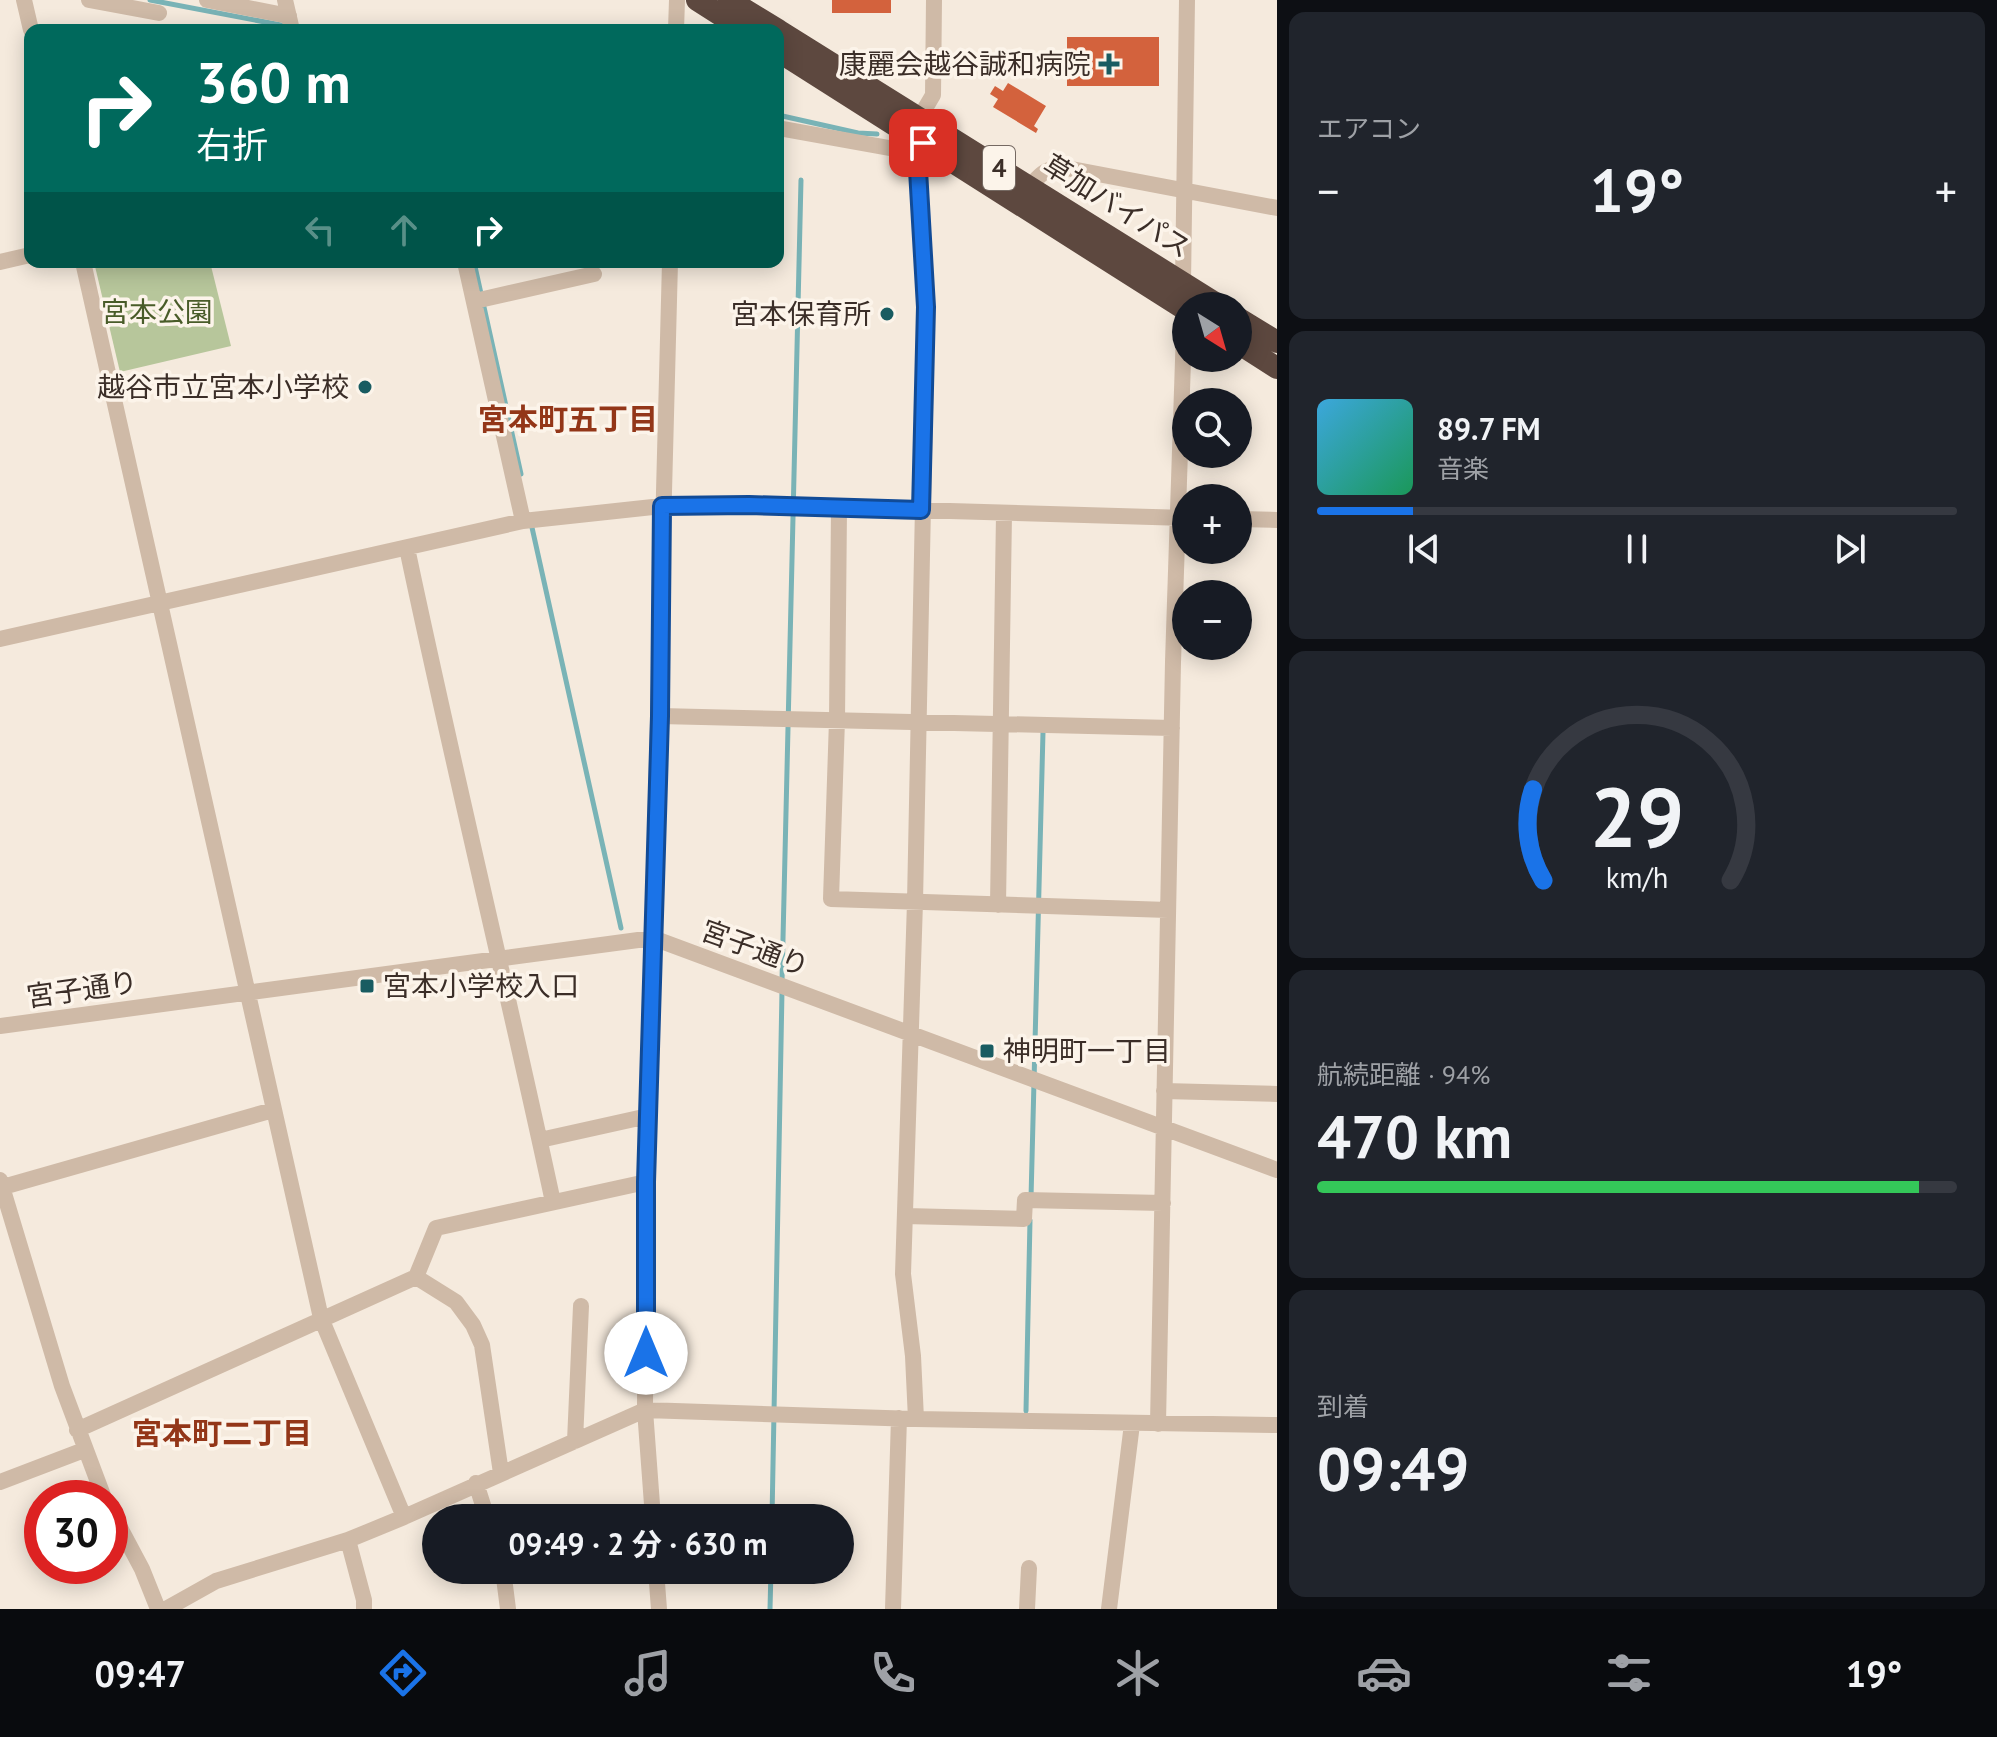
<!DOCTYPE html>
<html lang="ja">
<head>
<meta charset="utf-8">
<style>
	body { margin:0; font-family:"PT Sans","Noto Sans JP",sans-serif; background:#20242c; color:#f1f3f6; height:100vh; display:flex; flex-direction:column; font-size:30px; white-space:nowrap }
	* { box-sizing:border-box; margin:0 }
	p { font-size:26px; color:#9ea1a6 }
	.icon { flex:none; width:44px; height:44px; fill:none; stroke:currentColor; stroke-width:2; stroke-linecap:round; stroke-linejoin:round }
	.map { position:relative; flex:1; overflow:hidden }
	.details { display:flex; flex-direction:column; gap:12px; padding:12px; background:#0d0f14; width:720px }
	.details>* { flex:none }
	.banner { position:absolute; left:24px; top:24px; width:760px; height:244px; border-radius:16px; box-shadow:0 4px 20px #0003; background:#00695c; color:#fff; overflow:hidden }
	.needle { width:52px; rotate:143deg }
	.controls { position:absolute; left:1172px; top:292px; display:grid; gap:16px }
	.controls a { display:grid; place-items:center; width:80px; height:80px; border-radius:50%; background:#171b24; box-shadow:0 4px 20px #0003; font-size:40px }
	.speed { position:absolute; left:24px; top:1480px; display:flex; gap:16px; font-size:40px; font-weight:700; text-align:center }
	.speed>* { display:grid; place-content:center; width:104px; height:104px; border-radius:50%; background:#171b24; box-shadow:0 4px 20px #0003; line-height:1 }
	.speed .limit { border:12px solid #d22; background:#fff; color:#111 }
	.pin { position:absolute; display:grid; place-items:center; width:68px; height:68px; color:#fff; margin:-34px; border-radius:16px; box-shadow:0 4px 12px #0006 }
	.me { position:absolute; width:88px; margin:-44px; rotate:0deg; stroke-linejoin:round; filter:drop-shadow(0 0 6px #0008) }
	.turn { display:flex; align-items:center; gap:28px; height:168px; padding:0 40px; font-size:36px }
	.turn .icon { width:104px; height:104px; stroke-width:2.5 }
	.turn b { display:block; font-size:56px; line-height:68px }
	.lanes { display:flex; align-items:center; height:76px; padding:0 40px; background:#0003; justify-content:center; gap:40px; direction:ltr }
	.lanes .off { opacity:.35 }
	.big { font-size:60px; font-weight:700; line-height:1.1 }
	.details .widget { flex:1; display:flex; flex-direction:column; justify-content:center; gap:12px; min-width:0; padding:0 28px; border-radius:16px; background:#20242c }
	.details .dial { align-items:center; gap:0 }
	.dial svg { height:208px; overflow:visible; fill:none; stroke:#363941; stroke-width:7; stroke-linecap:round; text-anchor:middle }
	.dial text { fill:#f1f3f6; stroke:none }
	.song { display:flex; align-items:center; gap:24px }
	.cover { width:96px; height:96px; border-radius:12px; background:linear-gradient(135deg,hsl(200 70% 55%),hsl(150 70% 35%)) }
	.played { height:8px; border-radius:4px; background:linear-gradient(90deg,#1a73e8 15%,#363941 15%) }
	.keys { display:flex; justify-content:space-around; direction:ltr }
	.heat { display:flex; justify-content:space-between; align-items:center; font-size:44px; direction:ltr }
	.charge { height:12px; border-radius:6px; background:linear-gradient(90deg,#34c759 94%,#363941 0) }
	.trip { position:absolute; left:422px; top:1504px; width:432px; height:80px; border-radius:40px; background:#171b24; box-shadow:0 4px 20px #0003; font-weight:700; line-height:80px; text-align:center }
	.dock { display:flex; height:128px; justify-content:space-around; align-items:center; background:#090b0e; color:#9ea1a6 }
	.dock .icon { width:56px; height:56px }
	.dock .active { color:#1a73e8 }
	.dock b { font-size:36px; color:#f1f3f6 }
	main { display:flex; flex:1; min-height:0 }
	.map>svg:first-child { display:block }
	.green { fill:#b7c69b }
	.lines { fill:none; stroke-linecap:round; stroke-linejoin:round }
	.stream { stroke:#79b3b6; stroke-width:5 }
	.building { fill:#d3623d }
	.minor { stroke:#cfbaa7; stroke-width:16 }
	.highway { stroke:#5d483f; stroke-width:22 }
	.route-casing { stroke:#114b97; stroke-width:20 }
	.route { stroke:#1a73e8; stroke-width:14 }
	.poi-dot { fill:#195c61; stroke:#fcf4ea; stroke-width:3 }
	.labels { text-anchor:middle; stroke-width:7; stroke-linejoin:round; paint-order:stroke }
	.shield { fill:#fcf4ea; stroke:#756962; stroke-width:2 }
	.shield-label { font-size:26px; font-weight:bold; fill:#3b2e28 }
	.poi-label { font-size:28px; fill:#3b2e28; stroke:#fcf4ea; text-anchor:end }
	.street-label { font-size:28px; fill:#3b2e28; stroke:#fcf4ea }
	.park-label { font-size:28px; fill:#495c29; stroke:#fcf4ea }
	.neighbourhood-label { font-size:30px; font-weight:bold; fill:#933618; stroke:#fcf4ea }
</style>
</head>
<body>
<main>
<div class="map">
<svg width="1277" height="1609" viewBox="0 0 1277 1609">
	<rect width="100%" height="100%" fill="#f5eadd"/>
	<!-- green -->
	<path class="green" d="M94,262H210L231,346L120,372Z"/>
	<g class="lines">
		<!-- stream -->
		<path class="stream" d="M150,0L286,26
			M301,29L307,30
			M778,115L858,133L877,134
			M474,262L521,474
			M531,523L621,928
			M782,981L801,180
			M1031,1198L1043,732
			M1026,1411L1030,1220
			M772,1518L782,991
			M770,1609L771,1570"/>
	</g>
	<!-- building -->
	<path class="building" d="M832,0H891V13H832Z
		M1067,37H1159V86H1067Z
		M1008,83L1046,106L1034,126L1038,129L1036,133L993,107L998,99L990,94L995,86L1003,91Z"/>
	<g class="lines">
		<!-- minor -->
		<path class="minor" d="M24,0L31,30
			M89,0L159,13
			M207,0L289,16
			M285,0L292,30
			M676,30L677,0
			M920,117L933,95L934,0
			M778,128L917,153L926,307V357L915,902L903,1274L913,1356L916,1419
			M1030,187C1039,175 1045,169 1061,167L1277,208
			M0,262L30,255
			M83,262L321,1318L404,1517
			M465,262L523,521
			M1183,283L1187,0
			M475,301L594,274
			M839,509L837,720L831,899L1168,910
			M1238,519L1277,520
			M407,548C453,767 506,983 553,1202
			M0,639L523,521L662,506L749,505L1186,518
			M660,716L1172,728
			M998,905L1004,514
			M0,1026L653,938L1277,1170
			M1164,1091L1277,1094
			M540,1140L648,1116
			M0,1180L62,1386L104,1498
			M3,1187L273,1110
			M905,1216L1024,1219L1025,1200L1163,1203
			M416,1277L456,1302L473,1325L482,1345L501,1473
			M1158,1424L1173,662L1184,330L1186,324
			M77,1430L416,1277L436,1228L646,1182
			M575,1441L581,1306
			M0,1482L84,1450
			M476,1483L487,1518
			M110,1509L142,1569L158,1609
			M653,1518L645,1410L646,1182L670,262
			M348,1540L364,1600V1609
			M503,1570L508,1609
			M656,1570L659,1609
			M166,1609L216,1581L348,1540L404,1517L645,1410L916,1419L1277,1425
			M893,1609L899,1418
			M1027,1609L1029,1568
			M1109,1609L1132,1424"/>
		<!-- highway -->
		<path class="highway" d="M697,0L744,30
			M729,0L778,30
			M778,30L1220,306
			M778,51L1186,310
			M1238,318L1277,342
			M1238,343L1277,368"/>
	</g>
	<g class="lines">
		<!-- route casing -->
		<g class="route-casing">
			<path id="route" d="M646,1353V1182L660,716L662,506L749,505L921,510L926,307L917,153L923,143"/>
		</g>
		<!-- route -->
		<use href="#route" class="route"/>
	</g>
	<!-- markers -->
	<g class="poi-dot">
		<path d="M1105 52h8v8h8v8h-8v8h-8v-8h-8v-8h8z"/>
		<circle cx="887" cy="314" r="8"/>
		<circle cx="365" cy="387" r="8"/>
		<rect x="359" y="978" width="16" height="16" rx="4"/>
		<rect x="979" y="1043" width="16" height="16" rx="4"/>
	</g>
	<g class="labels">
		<!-- shield labels -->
		<rect class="shield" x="983" y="146" width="32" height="44" rx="6"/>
		<g class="shield-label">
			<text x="999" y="177">4</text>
		</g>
		<!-- poi labels -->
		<g class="poi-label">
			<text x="1091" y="74">康麗会越谷誠和病院</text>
			<text x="871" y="324">宮本保育所</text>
			<text x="349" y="397">越谷市立宮本小学校</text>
			<text x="383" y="996" text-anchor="start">宮本小学校入口</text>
			<text x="1003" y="1061" text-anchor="start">神明町一丁目</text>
		</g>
		<!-- street labels -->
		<g class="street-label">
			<text transform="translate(1117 206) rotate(32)" y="10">草加バイパス</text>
			<text transform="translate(755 948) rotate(20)" y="10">宮子通り</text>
			<text transform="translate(82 989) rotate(-8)" y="10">宮子通り</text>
		</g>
		<!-- park labels -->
		<g class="park-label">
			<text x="157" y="322">宮本公園</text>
		</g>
		<!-- neighbourhood labels -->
		<g class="neighbourhood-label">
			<text x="568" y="430">宮本町五丁目</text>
			<text x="222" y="1444">宮本町二丁目</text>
		</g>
	</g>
</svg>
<div class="controls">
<a><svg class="needle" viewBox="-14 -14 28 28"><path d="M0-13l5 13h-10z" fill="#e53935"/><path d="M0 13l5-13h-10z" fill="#9ea1a6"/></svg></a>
<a><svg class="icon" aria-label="search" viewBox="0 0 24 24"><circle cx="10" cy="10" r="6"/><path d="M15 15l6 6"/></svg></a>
<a>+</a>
<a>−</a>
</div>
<div class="speed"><div class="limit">30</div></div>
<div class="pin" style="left:923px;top:143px;background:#d93025"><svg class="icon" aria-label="arrive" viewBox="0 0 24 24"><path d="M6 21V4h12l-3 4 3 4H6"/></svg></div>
<svg class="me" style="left:646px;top:1353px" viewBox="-20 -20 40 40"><circle r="19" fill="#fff"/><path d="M0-13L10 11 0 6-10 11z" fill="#1a73e8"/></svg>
<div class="trip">09:49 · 2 分 · 630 m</div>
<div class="banner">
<div class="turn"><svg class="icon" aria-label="right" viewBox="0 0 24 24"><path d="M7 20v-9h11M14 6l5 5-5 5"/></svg><div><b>360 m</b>右折</div></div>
<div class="lanes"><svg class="icon off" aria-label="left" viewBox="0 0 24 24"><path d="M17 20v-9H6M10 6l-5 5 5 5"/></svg><svg class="icon off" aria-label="ahead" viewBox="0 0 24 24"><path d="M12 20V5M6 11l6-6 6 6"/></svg><svg class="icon" aria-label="right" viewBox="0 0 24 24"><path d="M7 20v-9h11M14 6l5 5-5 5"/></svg></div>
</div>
</div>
<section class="details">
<div class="widget"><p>エアコン</p>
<div class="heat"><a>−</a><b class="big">19°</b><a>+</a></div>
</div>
<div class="widget">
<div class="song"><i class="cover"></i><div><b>89.7 FM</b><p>音楽</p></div></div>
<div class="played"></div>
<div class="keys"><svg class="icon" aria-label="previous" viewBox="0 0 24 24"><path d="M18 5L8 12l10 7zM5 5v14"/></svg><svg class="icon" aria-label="pause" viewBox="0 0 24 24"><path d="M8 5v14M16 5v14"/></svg><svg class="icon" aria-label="next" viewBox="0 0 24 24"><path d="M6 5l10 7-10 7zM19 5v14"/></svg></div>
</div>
<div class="widget dial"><svg viewBox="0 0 100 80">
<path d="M14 69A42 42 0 1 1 86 69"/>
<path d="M14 69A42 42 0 0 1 10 34" stroke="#1a73e8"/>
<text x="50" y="56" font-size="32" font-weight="700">29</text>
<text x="50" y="72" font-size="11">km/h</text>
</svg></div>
<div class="widget"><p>航続距離 · 94%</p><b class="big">470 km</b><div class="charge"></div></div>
<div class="widget"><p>到着</p><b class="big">09:49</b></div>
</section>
</main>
<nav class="dock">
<b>09:47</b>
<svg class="icon active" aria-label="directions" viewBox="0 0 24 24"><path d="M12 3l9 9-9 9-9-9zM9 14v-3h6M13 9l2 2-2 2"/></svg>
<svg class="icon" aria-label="music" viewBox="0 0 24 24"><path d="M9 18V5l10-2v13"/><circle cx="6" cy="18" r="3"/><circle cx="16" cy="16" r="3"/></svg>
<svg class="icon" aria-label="phone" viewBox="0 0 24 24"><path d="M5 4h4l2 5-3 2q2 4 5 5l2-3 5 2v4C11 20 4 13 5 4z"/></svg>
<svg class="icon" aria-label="climate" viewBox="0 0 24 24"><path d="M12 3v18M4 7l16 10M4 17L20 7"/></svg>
<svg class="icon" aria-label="car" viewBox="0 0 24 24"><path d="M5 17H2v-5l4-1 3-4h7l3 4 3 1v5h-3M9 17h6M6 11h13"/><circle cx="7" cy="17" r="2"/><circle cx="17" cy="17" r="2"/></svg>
<svg class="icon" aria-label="filters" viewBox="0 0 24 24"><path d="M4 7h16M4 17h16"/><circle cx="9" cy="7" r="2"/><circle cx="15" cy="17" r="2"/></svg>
<b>19°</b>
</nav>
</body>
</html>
